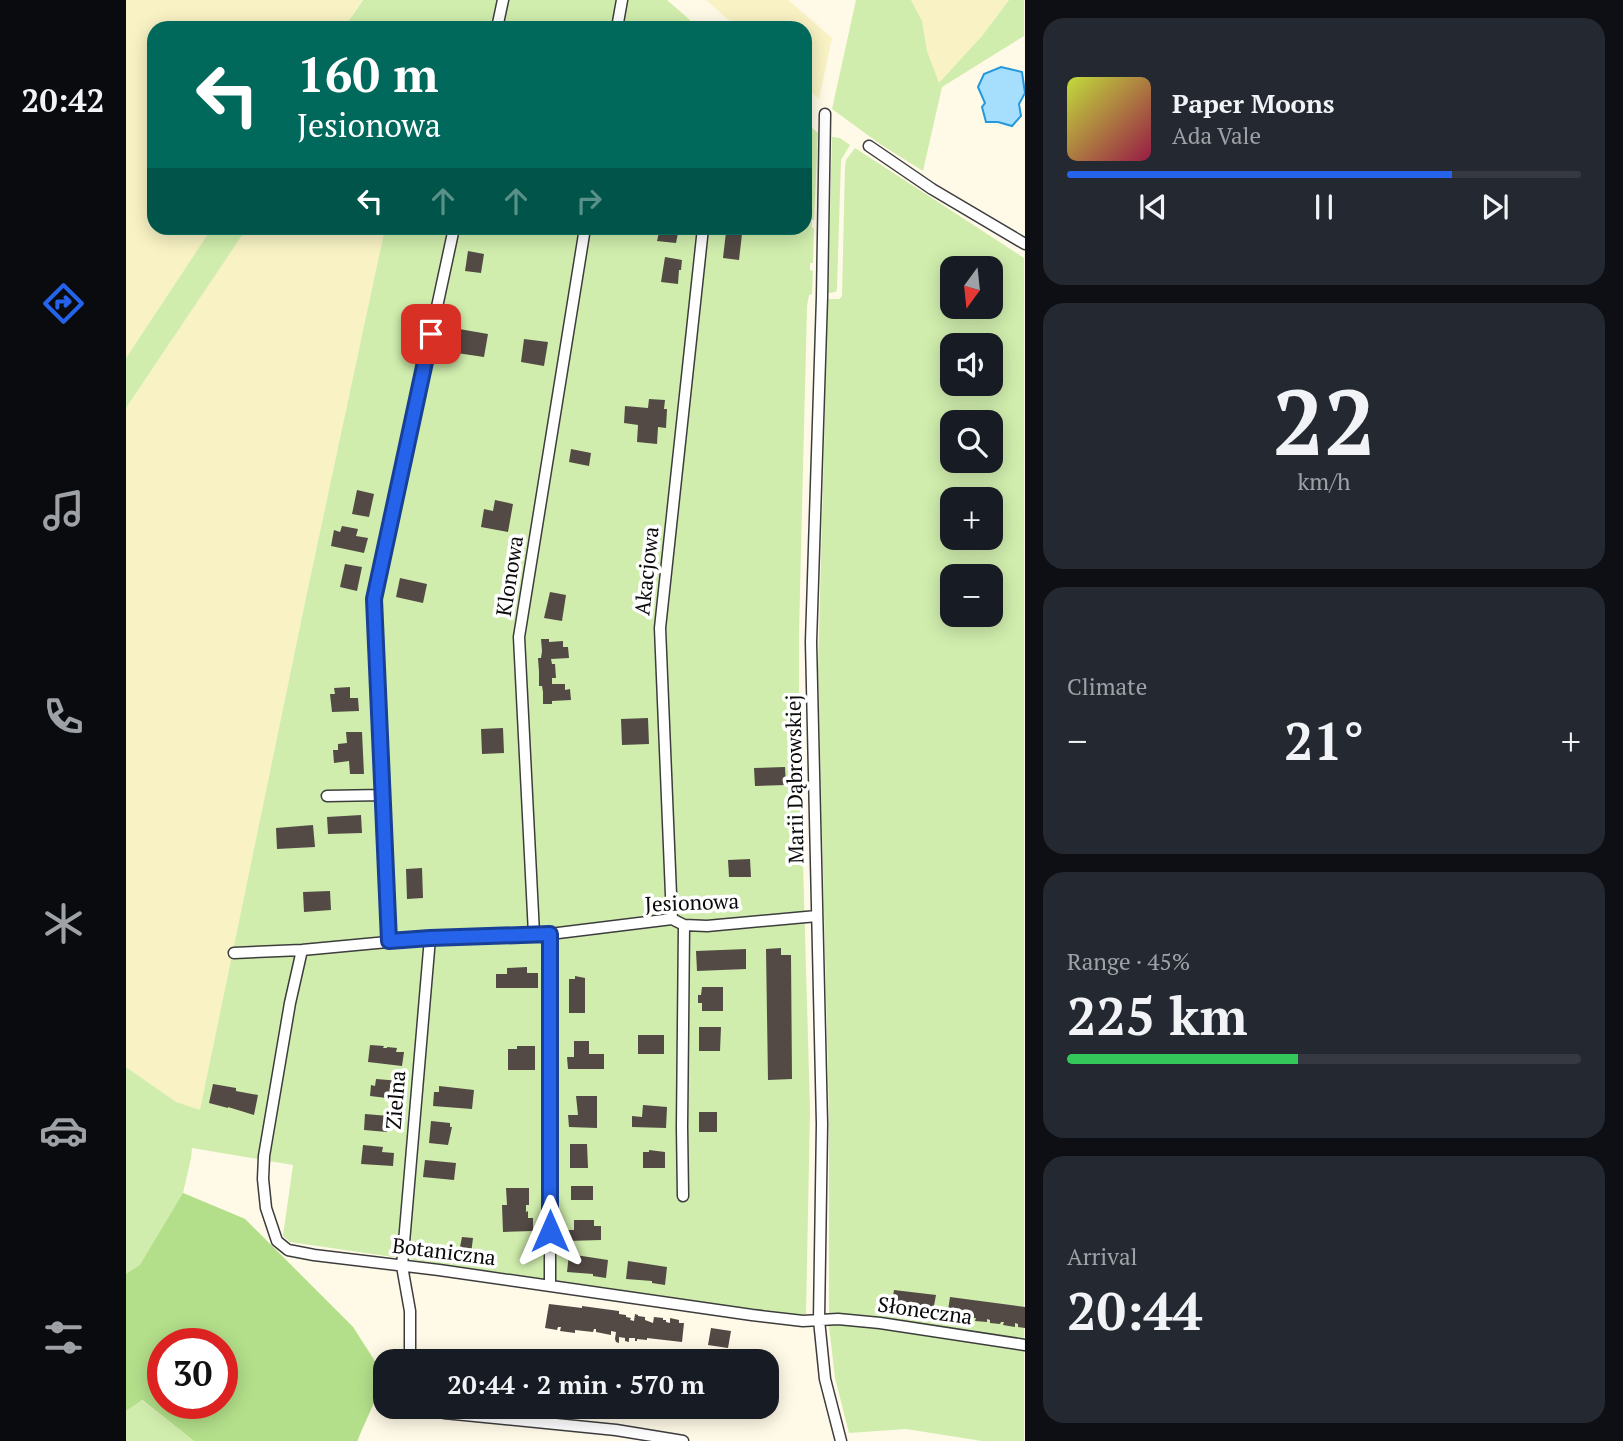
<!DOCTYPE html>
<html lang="en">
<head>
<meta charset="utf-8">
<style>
	body { margin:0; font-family:"PT Serif",serif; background:#242831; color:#f1f3f6; height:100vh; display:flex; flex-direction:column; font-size:26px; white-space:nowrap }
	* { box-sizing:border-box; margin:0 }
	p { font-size:23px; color:#9ea1a6 }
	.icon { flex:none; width:38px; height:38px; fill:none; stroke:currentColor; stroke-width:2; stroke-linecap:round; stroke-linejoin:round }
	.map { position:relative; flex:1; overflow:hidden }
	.sheet { display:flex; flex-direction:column; gap:18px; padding:18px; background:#0d0f14; width:598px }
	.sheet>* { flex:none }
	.top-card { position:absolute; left:21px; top:21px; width:665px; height:214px; border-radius:21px; box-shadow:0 4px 18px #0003; background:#00695c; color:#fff; overflow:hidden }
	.needle { width:46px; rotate:195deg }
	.controls { position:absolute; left:814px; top:256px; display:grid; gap:14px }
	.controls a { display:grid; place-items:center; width:63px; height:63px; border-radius:14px; background:#171b24; box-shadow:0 4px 18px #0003; font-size:35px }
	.speed { position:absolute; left:21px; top:1328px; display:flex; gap:14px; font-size:35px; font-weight:700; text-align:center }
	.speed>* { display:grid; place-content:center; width:91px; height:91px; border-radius:50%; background:#171b24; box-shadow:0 4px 18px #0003; line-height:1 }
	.speed .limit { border:10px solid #d22; background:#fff; color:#111 }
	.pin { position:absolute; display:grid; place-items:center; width:60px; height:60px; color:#fff; margin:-30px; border-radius:14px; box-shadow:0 4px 10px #0006 }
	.me { position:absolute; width:77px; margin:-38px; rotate:0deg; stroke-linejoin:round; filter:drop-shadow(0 0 5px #0008) }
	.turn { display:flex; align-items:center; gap:24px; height:147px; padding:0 35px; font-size:32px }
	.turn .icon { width:91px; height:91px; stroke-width:2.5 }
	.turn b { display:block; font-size:49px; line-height:60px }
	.lanes { display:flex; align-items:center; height:66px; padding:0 35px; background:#0003; justify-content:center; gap:35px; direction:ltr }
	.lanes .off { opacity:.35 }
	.big { font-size:52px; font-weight:700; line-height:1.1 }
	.sheet .widget { flex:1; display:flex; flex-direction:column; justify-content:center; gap:10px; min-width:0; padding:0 24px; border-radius:21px; background:#242831 }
	.sheet .dial { align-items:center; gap:0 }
	.dial b { font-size:91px; line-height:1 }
	.song { display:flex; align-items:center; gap:21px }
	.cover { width:84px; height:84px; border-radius:10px; background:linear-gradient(135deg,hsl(70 70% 55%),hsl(340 70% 35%)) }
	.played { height:7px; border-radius:4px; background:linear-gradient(90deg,#2563eb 75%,#363941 75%) }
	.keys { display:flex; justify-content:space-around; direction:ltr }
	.heat { display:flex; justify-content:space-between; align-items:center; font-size:38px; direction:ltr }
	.charge { height:10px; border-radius:5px; background:linear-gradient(90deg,#34c759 45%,#363941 0) }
	.trip { position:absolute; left:247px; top:1349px; width:406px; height:70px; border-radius:21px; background:#171b24; box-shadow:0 4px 18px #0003; font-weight:700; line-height:70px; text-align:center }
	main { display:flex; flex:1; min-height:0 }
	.dock { display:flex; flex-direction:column; width:126px; justify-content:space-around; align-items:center; background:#090b0e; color:#9ea1a6 }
	.dock .icon { width:49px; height:49px }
	.dock .selected { color:#2563eb }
	.dock b { font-size:32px; color:#f1f3f6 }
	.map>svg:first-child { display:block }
	.farmland { fill:#f8f2c4 }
	.green { fill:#d0edad; fill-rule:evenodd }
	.forest { fill:#b3df8a; fill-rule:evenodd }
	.water { fill:#a5dffd; stroke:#2498db; stroke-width:2 }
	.building { fill:#534a45 }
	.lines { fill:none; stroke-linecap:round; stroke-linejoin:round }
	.street-casing { stroke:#3d3d3d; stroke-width:13 }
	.street { stroke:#fff; stroke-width:10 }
	.route-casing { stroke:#184099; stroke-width:18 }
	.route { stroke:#2563eb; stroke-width:12 }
	.labels { text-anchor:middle; stroke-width:7; stroke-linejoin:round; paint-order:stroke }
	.street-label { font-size:21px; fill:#0a0a0a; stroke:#fff }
</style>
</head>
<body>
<main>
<nav class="dock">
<b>20:42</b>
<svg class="icon selected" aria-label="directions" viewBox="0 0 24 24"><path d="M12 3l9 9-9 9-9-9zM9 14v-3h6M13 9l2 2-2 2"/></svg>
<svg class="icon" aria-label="music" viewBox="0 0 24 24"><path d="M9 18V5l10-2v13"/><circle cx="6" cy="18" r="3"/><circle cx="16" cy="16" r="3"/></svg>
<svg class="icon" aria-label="phone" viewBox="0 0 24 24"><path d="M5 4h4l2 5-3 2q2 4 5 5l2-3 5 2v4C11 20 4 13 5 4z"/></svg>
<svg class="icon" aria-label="climate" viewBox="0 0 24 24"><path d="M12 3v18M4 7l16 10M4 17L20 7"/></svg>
<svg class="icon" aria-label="car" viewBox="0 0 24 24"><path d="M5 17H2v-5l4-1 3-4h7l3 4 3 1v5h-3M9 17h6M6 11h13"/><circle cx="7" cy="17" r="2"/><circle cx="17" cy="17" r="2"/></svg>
<svg class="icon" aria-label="filters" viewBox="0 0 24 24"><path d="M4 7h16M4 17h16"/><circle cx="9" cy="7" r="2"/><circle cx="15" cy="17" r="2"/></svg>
</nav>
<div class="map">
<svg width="899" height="1441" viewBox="0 0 899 1441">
	<rect width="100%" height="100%" fill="#fff9e7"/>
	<!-- farmland -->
	<path class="farmland" d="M0,0H236L218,28H28V228H86L0,358Z
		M580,0H662L706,38L693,99L679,87V28H612Z
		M785,0H883L856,36L813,84L801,51L796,21Z
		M121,228H259L182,588L74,1111L50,1102L0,1067V408Z"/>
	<!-- green -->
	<path class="green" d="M237,0H541L573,28H218Z
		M730,0H785L796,21L801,51L813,83L856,36L883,0H898V36L816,87L797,171L754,144L706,109Z
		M679,122L692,133L688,220H686V228H688L687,263H684V270L687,271L686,294L683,295L681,306L673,633V724L684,1109L680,1314L671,1316L164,1242L157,1236L167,1165L66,1148L65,1158L57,1193L119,1219L227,1327L252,1365L232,1441H87L96,1404V1344H37L18,1387L0,1400V1067L50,1102L74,1110L182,588L259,228H679Z
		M706,137L714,138L724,145L715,160L711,288L710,292L702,293Z
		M729,148L898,258V1441H856L780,1429L723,1433L709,1378L703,1326V1113L692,669L702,299H713L716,296L719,167L720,160ZM826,268H864V306H826ZM826,345H864V383H826ZM826,422H864V460H826ZM826,499H864V537H826ZM826,576H864V614H826Z
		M86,228H121L0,408V358Z
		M15,1400L68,1441H0V1411Z"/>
	<!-- forest -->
	<path class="forest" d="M57,1193L119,1219L227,1327L259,1378L231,1441H68L16,1400L0,1411V1274L14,1265ZM96,1344V1404H37V1344Z"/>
	<!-- water -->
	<path class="water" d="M875,67L896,72L899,93L893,104L895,116L886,126L872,122H860L856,107L859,103L852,87L858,74Z"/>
	<!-- building -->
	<path class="building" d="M534,228H553L550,243L531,241Z
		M600,232L616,234L613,260L597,258Z
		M342,251L358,254L355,273L339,271Z
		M539,257L556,260L555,270H553L552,284L535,282Z
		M333,329L362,334L358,357L324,352L326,340L331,341Z
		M398,339L422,342L418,366L395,362Z
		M523,399L539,400L538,409H541L540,428L532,427L531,444L511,442L512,425L498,423L499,406L522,408Z
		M445,449L465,453L463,466L443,462Z
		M231,490L248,494L243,517L226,514Z
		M369,500L387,504L382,532L355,527L358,509L367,511Z
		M216,526L232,529L230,536L242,538L238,553L205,546L208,530L214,532Z
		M219,564L236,567L231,591L214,587Z
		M274,578L301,584L297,603L270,597Z
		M424,592L440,595L436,621L418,618Z
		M415,639H423V642L437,641V647H442L443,658L425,659L426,664H429L430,678H426V684H439V690L444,689L445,700L426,701V704H417V692L416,686H413V672L412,658H415L416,651Z
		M224,687V698H232L233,711L206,712L204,694H209L208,688Z
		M522,718L523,744L496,745L495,719Z
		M377,728L378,753L356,754L355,729Z
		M220,732H236L238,774H224L223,761L208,763L207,750H212V744L221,743Z
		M659,767L660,785L629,786L628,768Z
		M235,815L236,833L202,834L201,817Z
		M187,825L189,847L151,849L150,828Z
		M624,859L625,877H603L602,860Z
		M296,868L297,898L281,899L280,869Z
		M204,891L205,910L178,912L177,892Z
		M655,948V955H665L666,1079L642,1080L640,949Z
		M620,949V969L571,971L570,951Z
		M401,967V973H412V988H370V974H381V968Z
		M449,976L459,978V1013H443V979H449Z
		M576,987H597V1011H576V1003H572V995H575Z
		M573,1027H595L594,1051H573Z
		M512,1035H538V1054H512Z
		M448,1041H463V1054H478V1069H442L441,1057H448Z
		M244,1045L258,1046L257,1048H261V1047L271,1048L270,1052H278L276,1066L242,1062Z
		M391,1046H409V1070H382V1049H391Z
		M250,1079L275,1081L274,1089H270L269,1099L244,1096L245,1085L249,1086Z
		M87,1084L110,1088V1091L132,1095L128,1115L102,1107V1108L83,1103Z
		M313,1086L348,1090L346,1109L307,1106L308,1092H313Z
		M450,1096H471V1128L443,1127L442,1115H452Z
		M517,1105L541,1107L540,1128L506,1127V1116L516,1117Z
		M573,1112H591V1132H573Z
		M239,1114L263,1116L261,1132L238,1130Z
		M305,1121L324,1123V1127H326L322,1145L303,1143Z
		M444,1144H461L462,1168H444Z
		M237,1145L257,1147L256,1152L268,1153L267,1166L235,1164Z
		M523,1150L539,1152V1168H517V1152H523Z
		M299,1160L330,1163L328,1180L297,1177Z
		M445,1186H467V1200H445Z
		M380,1188H403V1205H400V1212L402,1211V1218H407V1231L377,1232L376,1205H381Z
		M448,1220H468V1226H475V1240L441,1241V1230H448Z
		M336,1237L347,1238L345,1254L333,1252Z
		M443,1254L482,1260L480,1278L467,1276V1274L441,1272Z
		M502,1261L541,1267L539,1285L526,1283V1281L500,1279Z
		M768,1290L810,1295L807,1311H804V1314L794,1313V1310L790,1309V1312L779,1311V1308L776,1307L775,1310L765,1309Z
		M824,1297L899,1307V1328L892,1327V1324L889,1323V1327L877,1325L878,1322H875L874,1324L864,1323V1320L861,1319V1322L849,1321L850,1318H847L846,1320L835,1318L836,1316L832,1315V1318L821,1317Z
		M423,1304L456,1308V1306L493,1311V1314L500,1315V1317L505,1318L504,1320L508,1321L509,1314L512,1315V1316L519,1317V1320L527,1323L528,1317L537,1318V1320H540V1322L544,1323V1318L553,1320V1323H558L556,1342L521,1338V1340L511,1339V1341H509V1338H503V1342L499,1341V1338L493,1337V1343L490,1342L489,1339L490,1332L485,1331V1335L470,1332V1329H468L467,1332L449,1330V1333L434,1331L435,1327H432L431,1330L419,1328Z
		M585,1328L605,1331L602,1348L582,1345Z"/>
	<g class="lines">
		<!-- street casing -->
		<g class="street-casing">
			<path id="street" d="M371,28L377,0
				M491,28L496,0
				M699,114L696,297L685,642L696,1124L693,1320L699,1379L715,1441
				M743,146L806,189L899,244
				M201,796L257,795
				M546,919L534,628L577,228
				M408,934L393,637L459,228
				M424,934V1286
				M263,941L248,599L328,228
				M176,950L164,1003L138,1156L137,1179L140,1208L151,1241L162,1250L188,1255L313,1270L626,1315L677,1321L712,1319L754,1323L899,1345
				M108,953L176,950L304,938L424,934L546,919L558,925L581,926L691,916
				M557,1196L556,1127L558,925
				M284,1362V1311L276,1266L304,938
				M318,1413L490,1430L557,1441"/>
		</g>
		<!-- street -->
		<use href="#street" class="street"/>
	</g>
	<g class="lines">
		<!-- route casing -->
		<g class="route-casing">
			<path id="route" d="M305,334L248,599L263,941L304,938L424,934V1231"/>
		</g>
		<!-- route -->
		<use href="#route" class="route"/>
	</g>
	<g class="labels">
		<!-- street labels -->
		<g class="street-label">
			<text transform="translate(521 571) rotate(-84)" y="7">Akacjowa</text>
			<text transform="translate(384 576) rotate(-81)" y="7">Klonowa</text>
			<text transform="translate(669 779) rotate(-91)" y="7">Marii Dąbrowskiej</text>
			<text transform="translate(566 903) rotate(-2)" y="7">Jesionowa</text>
			<text transform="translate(270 1100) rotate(-85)" y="7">Zielna</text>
			<text transform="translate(318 1252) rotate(7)" y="7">Botaniczna</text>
			<text transform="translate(799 1311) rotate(8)" y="7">Słoneczna</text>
		</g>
	</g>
</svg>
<div class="controls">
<a><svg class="needle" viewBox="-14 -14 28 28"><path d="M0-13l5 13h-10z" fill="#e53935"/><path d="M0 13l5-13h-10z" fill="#9ea1a6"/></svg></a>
<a><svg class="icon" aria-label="sound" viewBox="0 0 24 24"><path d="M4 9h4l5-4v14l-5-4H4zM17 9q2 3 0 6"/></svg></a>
<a><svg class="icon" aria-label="search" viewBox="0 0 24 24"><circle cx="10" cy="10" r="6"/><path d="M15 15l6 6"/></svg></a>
<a>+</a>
<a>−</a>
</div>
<div class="speed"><div class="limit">30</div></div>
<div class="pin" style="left:305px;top:334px;background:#d93025"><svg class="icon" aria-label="arrive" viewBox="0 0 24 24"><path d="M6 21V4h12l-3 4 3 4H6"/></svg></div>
<svg class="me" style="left:424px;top:1231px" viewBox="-20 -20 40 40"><path d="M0-17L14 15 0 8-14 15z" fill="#2563eb" stroke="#fff" stroke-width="4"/></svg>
<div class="trip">20:44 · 2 min · 570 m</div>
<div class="top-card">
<div class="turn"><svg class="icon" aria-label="left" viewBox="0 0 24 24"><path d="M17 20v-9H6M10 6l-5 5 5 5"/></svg><div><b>160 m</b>Jesionowa</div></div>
<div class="lanes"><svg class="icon" aria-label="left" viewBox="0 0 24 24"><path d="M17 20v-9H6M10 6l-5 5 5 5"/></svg><svg class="icon off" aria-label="ahead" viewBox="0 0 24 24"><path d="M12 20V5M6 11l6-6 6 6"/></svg><svg class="icon off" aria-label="ahead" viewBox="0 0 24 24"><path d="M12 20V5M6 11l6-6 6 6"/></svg><svg class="icon off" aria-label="right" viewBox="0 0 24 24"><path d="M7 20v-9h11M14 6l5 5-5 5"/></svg></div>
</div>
</div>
<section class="sheet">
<div class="widget">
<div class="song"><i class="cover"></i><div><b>Paper Moons</b><p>Ada Vale</p></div></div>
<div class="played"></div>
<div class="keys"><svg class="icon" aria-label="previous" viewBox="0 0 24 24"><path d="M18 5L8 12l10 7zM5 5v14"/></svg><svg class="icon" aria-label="pause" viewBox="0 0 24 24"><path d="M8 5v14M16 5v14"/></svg><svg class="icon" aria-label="next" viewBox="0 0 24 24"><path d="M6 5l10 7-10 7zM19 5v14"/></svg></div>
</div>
<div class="widget dial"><b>22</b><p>km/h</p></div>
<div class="widget"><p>Climate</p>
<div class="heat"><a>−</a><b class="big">21°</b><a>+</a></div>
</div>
<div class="widget"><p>Range · 45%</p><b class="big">225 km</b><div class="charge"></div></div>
<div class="widget"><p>Arrival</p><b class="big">20:44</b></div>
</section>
</main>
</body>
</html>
